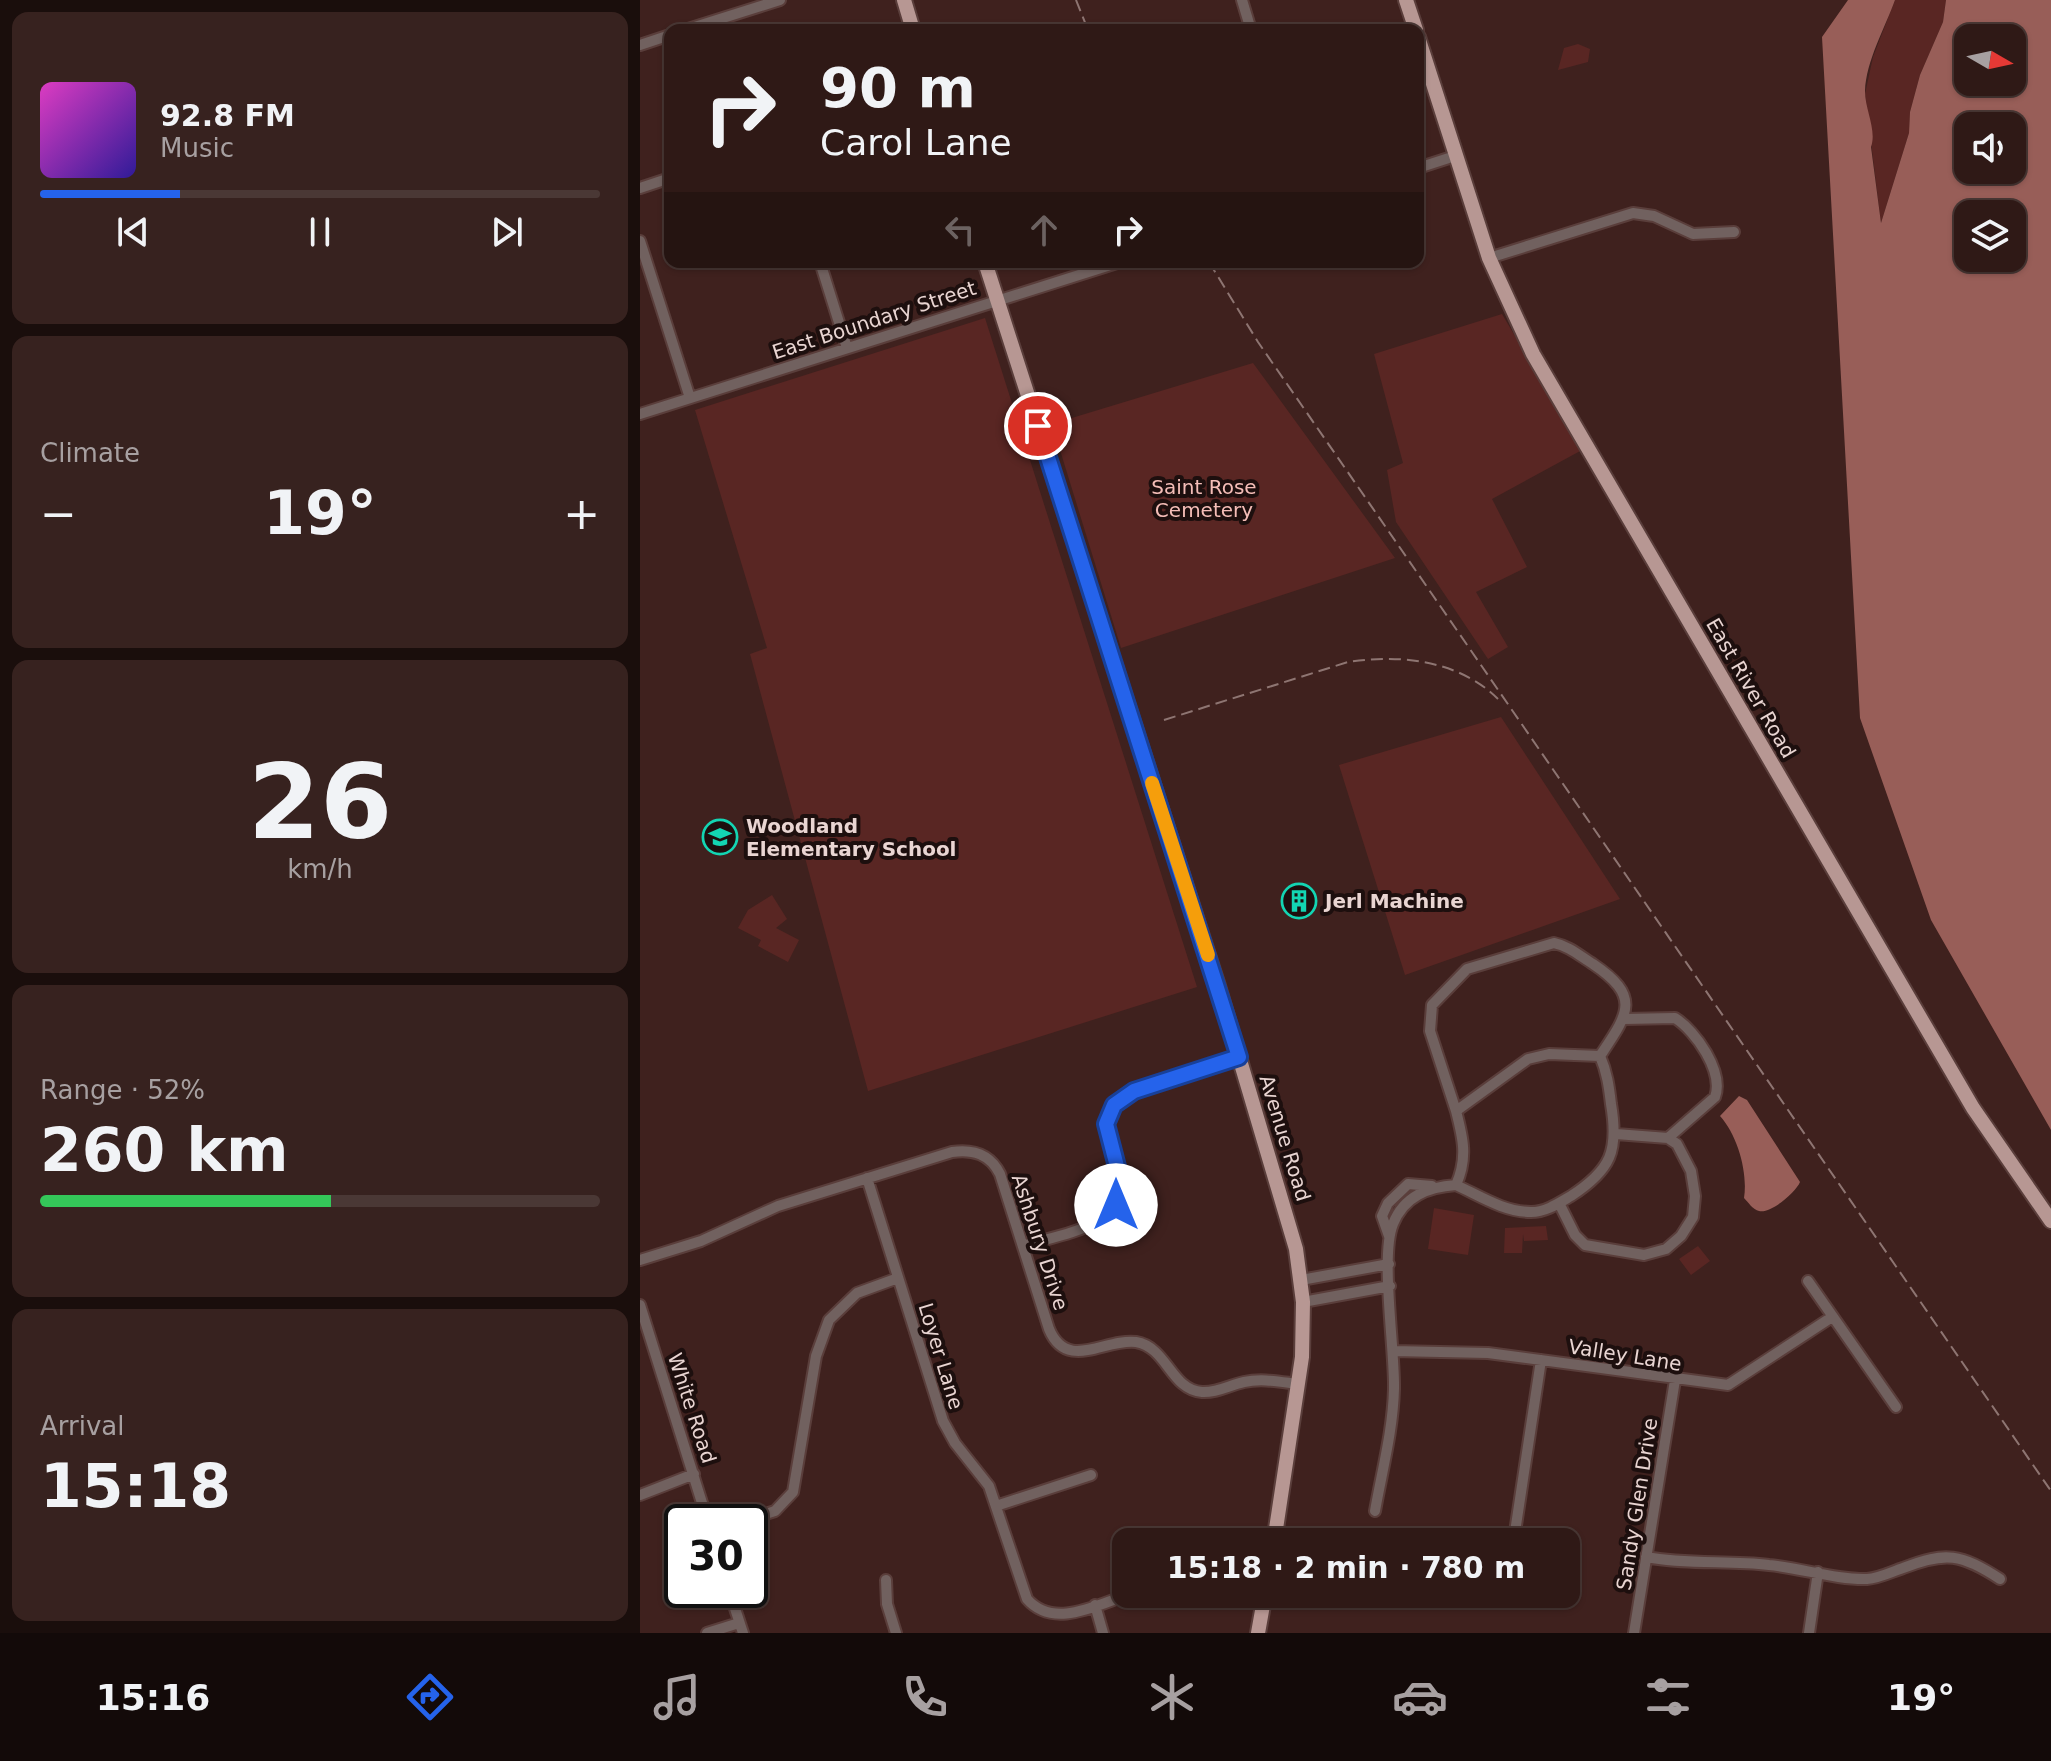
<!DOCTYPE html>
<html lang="en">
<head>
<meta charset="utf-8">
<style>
	body { margin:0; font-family:"DejaVu Sans",sans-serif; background:#37221f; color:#f1f3f6; height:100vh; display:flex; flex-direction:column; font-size:30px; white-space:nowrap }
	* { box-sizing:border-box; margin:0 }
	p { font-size:26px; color:#a7a0a1 }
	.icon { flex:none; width:44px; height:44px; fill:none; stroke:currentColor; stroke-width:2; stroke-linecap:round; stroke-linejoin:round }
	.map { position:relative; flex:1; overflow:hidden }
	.drawer { display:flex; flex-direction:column; gap:12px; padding:12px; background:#1a0e0c; width:640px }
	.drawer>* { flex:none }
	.hud { position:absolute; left:24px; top:24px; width:760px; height:244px; border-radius:16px; box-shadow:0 2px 6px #0004,0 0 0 2px #4a3835; background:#2f1916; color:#f1f3f6; overflow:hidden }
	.needle { width:52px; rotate:99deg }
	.tools { position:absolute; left:1314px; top:24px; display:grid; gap:16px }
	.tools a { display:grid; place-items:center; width:72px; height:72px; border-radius:16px; background:#2f1916; box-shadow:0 2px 6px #0004,0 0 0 2px #4a3835; font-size:40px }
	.speed { position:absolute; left:24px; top:1504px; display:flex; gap:16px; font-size:40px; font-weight:700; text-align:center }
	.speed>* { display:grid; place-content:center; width:104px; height:104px; border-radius:50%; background:#2f1916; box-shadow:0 2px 6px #0004,0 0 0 2px #4a3835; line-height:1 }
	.speed .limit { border:4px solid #111; border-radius:12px; background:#fff; color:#111 }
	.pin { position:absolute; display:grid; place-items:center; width:68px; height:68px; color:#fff; margin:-34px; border:4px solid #fff; border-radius:50%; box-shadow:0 2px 8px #0007 }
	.me { position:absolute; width:88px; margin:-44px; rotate:0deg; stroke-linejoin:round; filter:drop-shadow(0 0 6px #0008) }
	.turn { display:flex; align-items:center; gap:28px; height:168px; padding:0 24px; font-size:36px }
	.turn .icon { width:104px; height:104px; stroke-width:2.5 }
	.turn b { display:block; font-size:56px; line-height:68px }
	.lanes { display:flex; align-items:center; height:76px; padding:0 24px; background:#0003; justify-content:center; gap:40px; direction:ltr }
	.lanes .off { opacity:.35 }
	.big { font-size:60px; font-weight:700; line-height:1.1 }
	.drawer .tile { flex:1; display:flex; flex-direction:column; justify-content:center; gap:12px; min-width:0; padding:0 28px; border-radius:16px; background:#37221f }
	.drawer .dial { align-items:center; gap:0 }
	.dial b { font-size:104px; line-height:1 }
	.song { display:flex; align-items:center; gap:24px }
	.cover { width:96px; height:96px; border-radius:12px; background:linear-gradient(135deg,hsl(310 70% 55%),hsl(250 70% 35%)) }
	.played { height:8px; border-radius:4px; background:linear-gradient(90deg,#2563eb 25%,#4a3835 25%) }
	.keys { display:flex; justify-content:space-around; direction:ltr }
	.heat { display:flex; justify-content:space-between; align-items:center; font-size:44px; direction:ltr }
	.charge { height:12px; border-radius:6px; background:linear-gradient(90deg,#34c759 52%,#4a3835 0) }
	.trip { position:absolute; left:472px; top:1528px; width:468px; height:80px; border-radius:16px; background:#2f1916; box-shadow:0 2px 6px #0004,0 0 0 2px #4a3835; font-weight:700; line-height:80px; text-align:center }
	.tab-bar { display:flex; height:128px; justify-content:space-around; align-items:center; background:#130a09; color:#a7a0a1 }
	.tab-bar .icon { width:56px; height:56px }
	.tab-bar .active { color:#2563eb }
	.tab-bar b { font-size:36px; color:#f1f3f6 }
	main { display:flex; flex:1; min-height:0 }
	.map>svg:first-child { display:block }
	.green { fill:#592623 }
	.water { fill:#985e58; fill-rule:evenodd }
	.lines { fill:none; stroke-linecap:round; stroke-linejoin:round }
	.minor-casing { stroke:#5a3e3b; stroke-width:14 }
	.major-casing { stroke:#5a3e3b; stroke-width:18 }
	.minor { stroke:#71615f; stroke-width:10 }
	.major { stroke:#b79793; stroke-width:14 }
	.rail { stroke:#8e7572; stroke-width:2; stroke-dasharray:12 6; stroke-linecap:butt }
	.route-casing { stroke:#184099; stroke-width:20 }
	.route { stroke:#2563eb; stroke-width:14 }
	.slow { stroke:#f59e0b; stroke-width:14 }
	.labels { text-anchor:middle; stroke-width:8; stroke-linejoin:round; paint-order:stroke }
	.street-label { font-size:20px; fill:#e9d5d2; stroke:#1d0f0e }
	.park-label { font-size:20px; fill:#f4bdb7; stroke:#1d0f0e }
	.poi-label { font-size:20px; font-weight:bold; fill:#e9d5d2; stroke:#1d0f0e; text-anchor:start }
</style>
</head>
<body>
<main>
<section class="drawer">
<div class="tile">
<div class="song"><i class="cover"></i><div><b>92.8 FM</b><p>Music</p></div></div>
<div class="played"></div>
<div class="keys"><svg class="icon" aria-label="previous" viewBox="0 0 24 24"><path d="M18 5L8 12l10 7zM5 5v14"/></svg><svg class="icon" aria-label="pause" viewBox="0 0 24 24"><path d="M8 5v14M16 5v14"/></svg><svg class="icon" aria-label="next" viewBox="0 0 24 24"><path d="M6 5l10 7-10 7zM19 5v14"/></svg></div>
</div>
<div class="tile"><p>Climate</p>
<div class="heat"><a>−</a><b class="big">19°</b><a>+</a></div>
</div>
<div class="tile dial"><b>26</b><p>km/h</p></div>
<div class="tile"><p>Range · 52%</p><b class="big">260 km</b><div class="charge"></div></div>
<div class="tile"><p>Arrival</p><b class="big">15:18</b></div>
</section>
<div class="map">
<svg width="1411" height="1633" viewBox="0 0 1411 1633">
	<rect width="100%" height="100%" fill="#3f211e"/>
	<!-- green -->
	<path class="green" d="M1255,0H1306L1303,22L1280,75L1270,112L1269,133L1241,223L1225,94L1233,57Z
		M938,44L950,49L948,62L918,70L924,48Z
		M862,314L942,450L852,499L887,567L836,592L868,647L848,659L756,522L747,470L763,463L734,354Z
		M345,318L557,987L228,1091L110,654L127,648L55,410Z
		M613,363L755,558L481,648L412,424Z
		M861,717L980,899L765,975L699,765Z
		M132,895L147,919L136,928L159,940L148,962L118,946L121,940L98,928L108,910Z
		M794,1208L834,1215L828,1255L788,1249Z
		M906,1226L908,1240L884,1241L883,1234L882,1253H864L865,1228Z
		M1058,1246L1070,1261L1051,1275L1039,1259Z"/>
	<!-- water -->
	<path class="water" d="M1208,0H1255C1245,28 1226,61 1225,91C1225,110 1237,130 1231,147L1241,223L1269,133L1270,112L1280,75L1303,22L1306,0H1411V1130L1291,920L1220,718L1182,37ZM1328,38H1372V82H1328ZM1328,126H1372V170H1328ZM1328,214H1372V258H1328Z
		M1099,1096L1107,1100L1160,1182C1156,1192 1131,1214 1119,1211C1113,1210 1108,1202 1104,1198C1108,1173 1098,1136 1080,1116Z"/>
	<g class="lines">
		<!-- minor casing -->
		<g class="minor-casing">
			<path id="minor" d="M602,0L611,30
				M45,30L140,0
				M0,45L30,35
				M778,168L815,156
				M0,188L30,178
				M0,241L50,398
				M849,258L993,213L1014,216L1053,234L1094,232
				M180,262L207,348
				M0,414L480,262
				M984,1019L1035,1018C1056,1031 1084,1072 1075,1097L1028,1138
				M816,1111L790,1031L792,1005L827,969L914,943C929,946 940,956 953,964C1002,997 988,1014 960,1056
				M227,1178L303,1421L315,1443L349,1486L387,1599C414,1630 458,1604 490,1594
				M919,1203L935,1235L945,1245L1004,1255L1026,1249L1041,1236L1053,1217L1055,1196L1051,1171L1037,1144L1028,1138L976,1134
				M749,1236L742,1216L748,1203L768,1184L792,1186
				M383,1246C416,1235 489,1227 481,1178C477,1160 467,1143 466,1124L474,1105L494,1091L599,1057
				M0,1260L61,1241L138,1206L312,1152C333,1149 350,1154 360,1174L409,1329C427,1372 465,1338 496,1342C527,1347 531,1390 562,1392C577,1393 590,1385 604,1382C622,1378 641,1382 659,1384
				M661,1280L749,1264
				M1168,1281L1256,1407
				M663,1302L750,1286
				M0,1305L68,1522
				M753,1351L848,1353L1088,1385L1192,1317
				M0,1495L54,1474
				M356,1506L451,1475
				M735,1511C742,1471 753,1430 754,1389C755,1350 740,1255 753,1224C764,1196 788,1187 816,1185C828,1158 823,1138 816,1111L888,1059L909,1054L960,1056C967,1072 969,1087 971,1104C979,1151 971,1170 931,1196C919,1203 906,1212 891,1212C864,1212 840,1196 816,1185
				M101,1522L135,1511L153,1492L176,1356L189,1320L217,1293L258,1278
				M875,1532L901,1360
				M1006,1557C1048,1565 1088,1560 1129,1565C1161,1568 1196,1580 1227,1579C1240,1578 1251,1572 1263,1568C1306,1551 1321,1554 1360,1579
				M246,1580L247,1604L256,1633
				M89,1590L103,1633
				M455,1605L463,1633
				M67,1633L99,1623
				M994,1633L1035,1380
				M1169,1633L1178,1572"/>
		</g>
		<!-- major casing -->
		<g class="major-casing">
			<path id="major" d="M264,0L273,30
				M766,0L776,30
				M778,37L849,258L893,354L1333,1108L1411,1221
				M345,262L578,986L656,1249L663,1302L662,1357L634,1542
				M618,1633L625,1594"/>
		</g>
		<!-- minor -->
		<use href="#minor" class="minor"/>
		<!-- major -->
		<use href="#major" class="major"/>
		<!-- rail -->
		<path class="rail" d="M436,0L448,30
			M569,262L618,342L1411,1491
			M524,720L708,662C759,654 819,660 858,699"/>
	</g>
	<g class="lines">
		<!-- route casing -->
		<g class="route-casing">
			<path id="route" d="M398,426L599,1057L494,1091L474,1105L466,1124L481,1182L476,1205"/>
		</g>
		<!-- route -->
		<use href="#route" class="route"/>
		<!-- slow -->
		<path class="slow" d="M512,783L568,955"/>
	</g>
	<!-- icons -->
	<defs>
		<g id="school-ring" transform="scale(1.8)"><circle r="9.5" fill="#1d0f0e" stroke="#13d5b3" stroke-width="1.5"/><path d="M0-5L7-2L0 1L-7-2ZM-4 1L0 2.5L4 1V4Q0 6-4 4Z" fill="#13d5b3"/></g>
		<g id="building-ring" transform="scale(1.8)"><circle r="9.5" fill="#1d0f0e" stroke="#13d5b3" stroke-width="1.5"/><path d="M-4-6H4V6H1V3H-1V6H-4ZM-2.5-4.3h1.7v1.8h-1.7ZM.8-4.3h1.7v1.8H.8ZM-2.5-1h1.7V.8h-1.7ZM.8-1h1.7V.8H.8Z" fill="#13d5b3"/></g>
	</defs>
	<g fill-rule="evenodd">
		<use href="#school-ring" x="80" y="837"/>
		<use href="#building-ring" x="659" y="901"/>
	</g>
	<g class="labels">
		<!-- street labels -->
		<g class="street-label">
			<text transform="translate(234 320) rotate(-18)" y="7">East Boundary Street</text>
			<text transform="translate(1111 688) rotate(60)" y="7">East River Road</text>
			<text transform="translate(645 1138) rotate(73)" y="7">Avenue Road</text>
			<text transform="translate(400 1242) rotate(72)" y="7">Ashbury Drive</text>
			<text transform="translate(985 1355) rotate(9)" y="7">Valley Lane</text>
			<text transform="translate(301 1356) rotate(73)" y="7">Loyer Lane</text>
			<text transform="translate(52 1408) rotate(72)" y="7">White Road</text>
			<text transform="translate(997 1504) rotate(-81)" y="7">Sandy Glen Drive</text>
		</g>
		<!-- park labels -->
		<g class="park-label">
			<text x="564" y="494">Saint Rose<tspan x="564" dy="23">Cemetery</tspan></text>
		</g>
		<!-- poi labels -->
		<g class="poi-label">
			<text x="106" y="833">Woodland<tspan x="106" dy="23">Elementary School</tspan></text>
			<text x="685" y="908">Jerl Machine</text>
		</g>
	</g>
</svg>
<div class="tools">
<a><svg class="needle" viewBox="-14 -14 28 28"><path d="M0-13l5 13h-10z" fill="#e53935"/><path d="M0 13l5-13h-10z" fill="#a7a0a1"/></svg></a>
<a><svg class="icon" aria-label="sound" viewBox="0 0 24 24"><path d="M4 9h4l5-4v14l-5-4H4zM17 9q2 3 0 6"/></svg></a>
<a><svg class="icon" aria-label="layers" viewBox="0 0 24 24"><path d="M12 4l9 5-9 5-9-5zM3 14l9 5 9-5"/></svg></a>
</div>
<div class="speed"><div class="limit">30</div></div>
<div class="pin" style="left:398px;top:426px;background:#d93025"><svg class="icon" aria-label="arrive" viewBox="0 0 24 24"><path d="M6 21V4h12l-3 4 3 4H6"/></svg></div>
<svg class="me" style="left:476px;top:1205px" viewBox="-20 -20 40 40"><circle r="19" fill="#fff"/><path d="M0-13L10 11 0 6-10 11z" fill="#2563eb"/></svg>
<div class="trip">15:18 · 2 min · 780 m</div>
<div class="hud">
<div class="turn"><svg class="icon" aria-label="right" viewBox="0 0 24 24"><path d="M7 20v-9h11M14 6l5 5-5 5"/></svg><div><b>90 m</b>Carol Lane</div></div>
<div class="lanes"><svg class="icon off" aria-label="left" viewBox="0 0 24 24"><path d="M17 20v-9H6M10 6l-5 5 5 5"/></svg><svg class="icon off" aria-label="ahead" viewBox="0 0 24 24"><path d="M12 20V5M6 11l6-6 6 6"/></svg><svg class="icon" aria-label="right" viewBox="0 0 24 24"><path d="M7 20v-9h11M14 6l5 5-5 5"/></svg></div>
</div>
</div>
</main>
<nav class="tab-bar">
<b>15:16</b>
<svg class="icon active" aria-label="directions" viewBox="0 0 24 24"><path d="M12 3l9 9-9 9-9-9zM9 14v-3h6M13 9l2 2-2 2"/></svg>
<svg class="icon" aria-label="music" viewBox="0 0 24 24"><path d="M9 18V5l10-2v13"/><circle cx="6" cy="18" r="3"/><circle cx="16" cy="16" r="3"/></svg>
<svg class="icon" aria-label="phone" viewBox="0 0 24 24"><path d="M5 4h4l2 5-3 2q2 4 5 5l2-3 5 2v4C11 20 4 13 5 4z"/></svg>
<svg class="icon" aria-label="climate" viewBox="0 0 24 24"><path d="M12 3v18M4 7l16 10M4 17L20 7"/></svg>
<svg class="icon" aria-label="car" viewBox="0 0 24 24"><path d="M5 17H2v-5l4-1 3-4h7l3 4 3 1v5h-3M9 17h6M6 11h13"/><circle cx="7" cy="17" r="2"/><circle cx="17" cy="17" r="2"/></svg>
<svg class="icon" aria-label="filters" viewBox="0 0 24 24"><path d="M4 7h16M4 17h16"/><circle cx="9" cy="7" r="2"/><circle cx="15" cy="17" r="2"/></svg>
<b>19°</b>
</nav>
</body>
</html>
